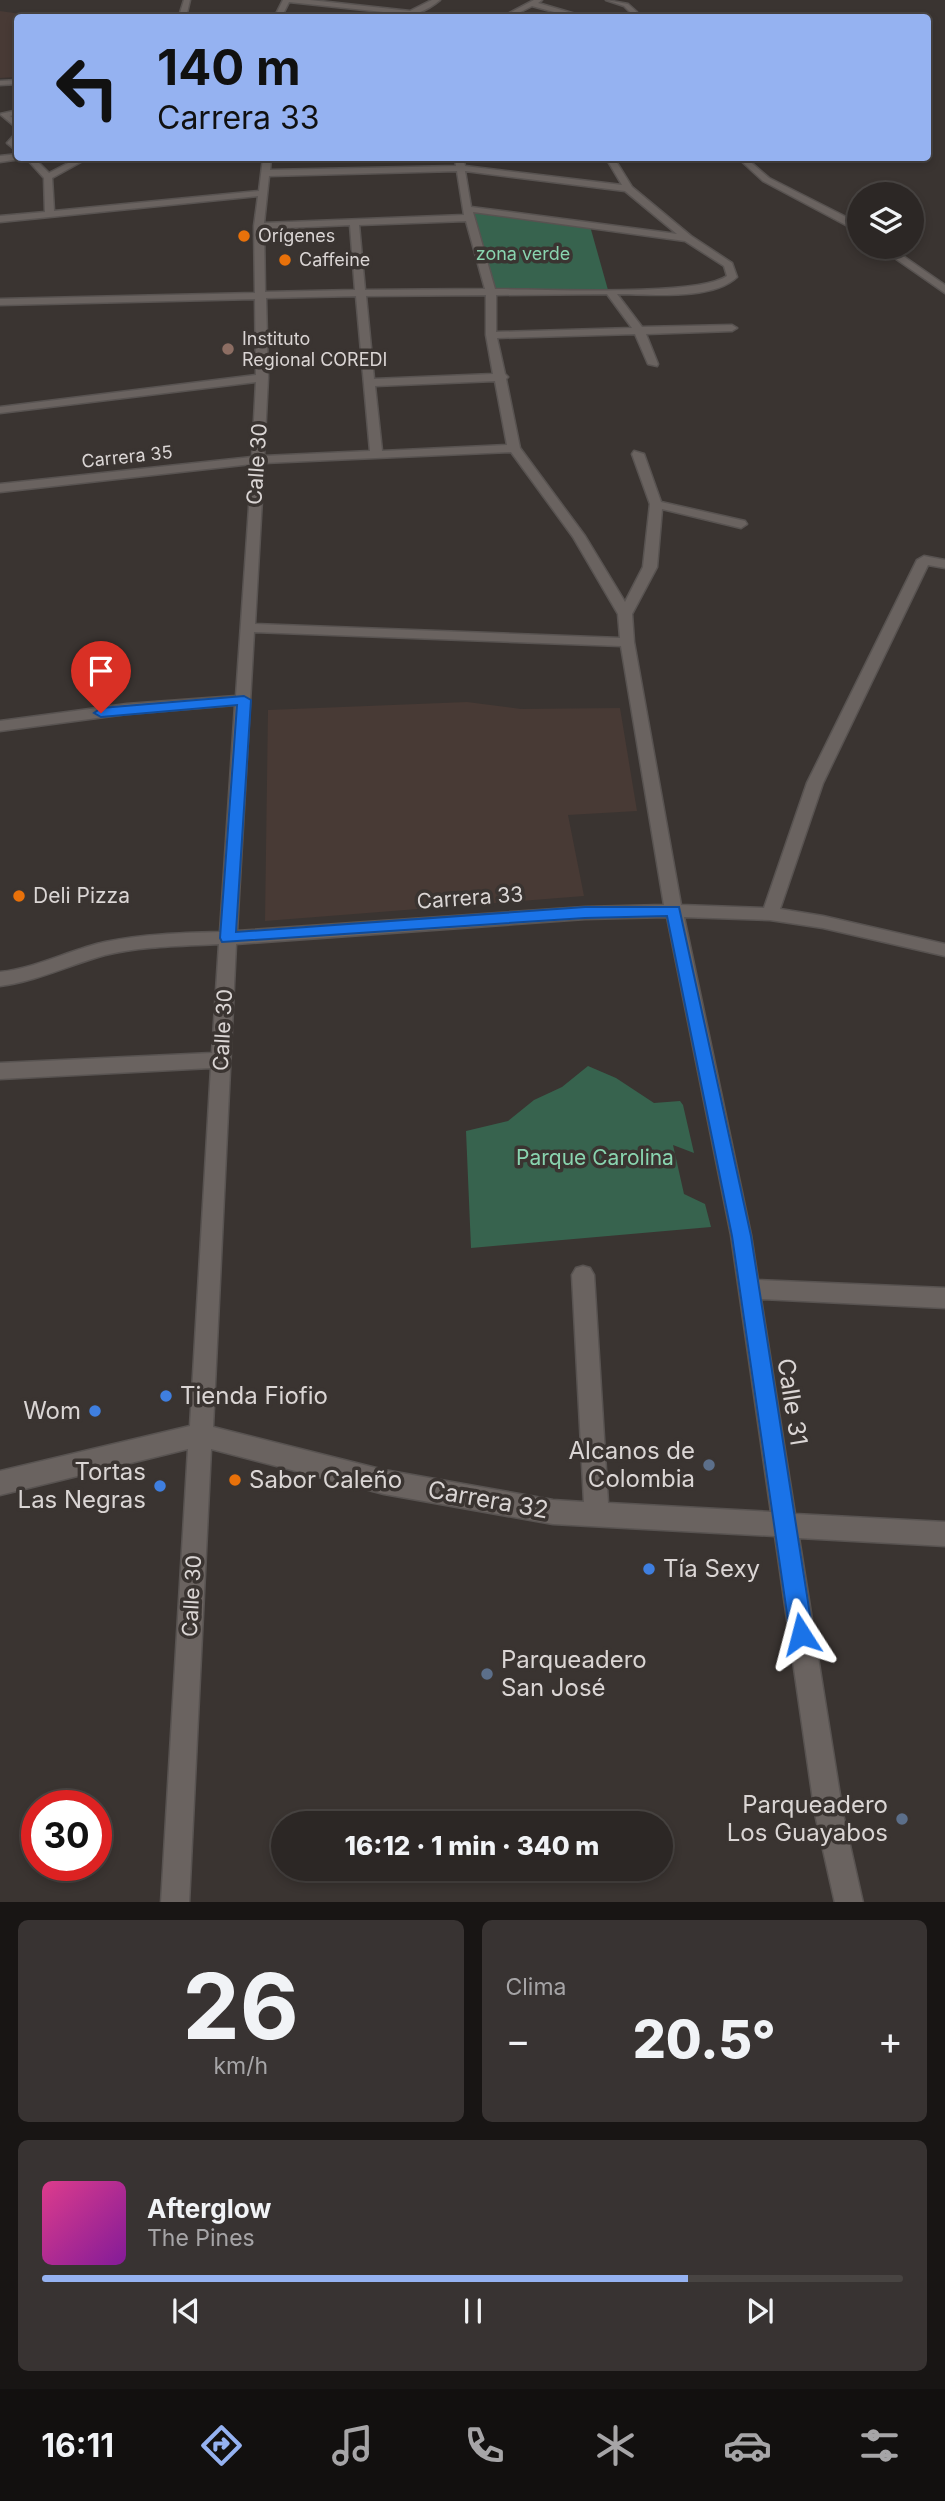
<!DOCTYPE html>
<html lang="es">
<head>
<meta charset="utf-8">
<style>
	body { margin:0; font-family:Inter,sans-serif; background:#383332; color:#f1f3f6; height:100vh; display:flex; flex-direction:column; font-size:26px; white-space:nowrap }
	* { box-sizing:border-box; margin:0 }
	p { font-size:23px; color:#a6a5a7 }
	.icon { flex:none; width:38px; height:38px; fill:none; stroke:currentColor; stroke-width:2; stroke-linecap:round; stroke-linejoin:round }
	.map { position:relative; height:1902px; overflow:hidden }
	.drawer { display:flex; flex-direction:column; gap:18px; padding:18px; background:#181514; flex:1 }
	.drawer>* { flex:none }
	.guide { position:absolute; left:14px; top:14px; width:917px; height:147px; border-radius:7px; box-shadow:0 4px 10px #0003,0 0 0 2px #484442; background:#95b2f1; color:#111; overflow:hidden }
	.tools { position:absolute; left:847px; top:182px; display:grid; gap:14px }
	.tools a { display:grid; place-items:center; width:77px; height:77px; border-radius:50%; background:#2c2725; box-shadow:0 4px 10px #0003,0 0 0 2px #484442; font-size:35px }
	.speed { position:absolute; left:21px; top:1790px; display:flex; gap:14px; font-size:35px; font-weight:700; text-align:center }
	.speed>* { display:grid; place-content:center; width:91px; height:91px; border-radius:50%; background:#2c2725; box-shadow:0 4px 10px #0003,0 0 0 2px #484442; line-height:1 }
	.speed .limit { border:10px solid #d22; background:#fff; color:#111 }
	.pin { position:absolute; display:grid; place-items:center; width:60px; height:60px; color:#fff; margin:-72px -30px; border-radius:50% 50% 50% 0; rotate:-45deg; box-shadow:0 0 7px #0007 }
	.pin .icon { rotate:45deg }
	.me { position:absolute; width:77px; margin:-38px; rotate:351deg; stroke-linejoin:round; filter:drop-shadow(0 0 5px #0008) }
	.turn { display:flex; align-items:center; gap:24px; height:147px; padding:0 28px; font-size:32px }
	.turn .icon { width:91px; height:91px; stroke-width:2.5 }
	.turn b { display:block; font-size:49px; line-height:60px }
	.big { font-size:52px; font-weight:800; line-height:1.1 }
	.drawer .widget { flex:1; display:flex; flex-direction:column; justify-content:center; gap:10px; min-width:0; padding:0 24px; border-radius:10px; background:#383332 }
	.drawer .dial { align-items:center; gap:0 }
	.dial b { font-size:91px; line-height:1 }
	.song { display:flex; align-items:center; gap:21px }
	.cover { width:84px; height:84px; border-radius:10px; background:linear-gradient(135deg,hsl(330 70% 55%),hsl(290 70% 35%)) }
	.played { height:7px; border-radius:4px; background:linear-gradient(90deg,#95b2f1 75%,#484442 75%) }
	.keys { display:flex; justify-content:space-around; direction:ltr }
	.heat { display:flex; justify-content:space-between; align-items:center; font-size:38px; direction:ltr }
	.drawer .tiles { flex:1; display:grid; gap:18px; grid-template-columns:1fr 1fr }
	.widget:last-child { grid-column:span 2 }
	.trip { position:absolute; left:271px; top:1811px; width:402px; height:70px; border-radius:35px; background:#2c2725; box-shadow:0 4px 10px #0003,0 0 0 2px #484442; font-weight:800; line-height:70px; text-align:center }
	.tab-bar { display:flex; height:112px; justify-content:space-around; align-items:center; background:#12100f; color:#a6a5a7 }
	.tab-bar .icon { width:49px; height:49px }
	.tab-bar .on { color:#95b2f1 }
	.tab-bar b { font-size:32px; color:#f1f3f6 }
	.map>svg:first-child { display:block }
	.built { fill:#483a35 }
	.green { fill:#37634e }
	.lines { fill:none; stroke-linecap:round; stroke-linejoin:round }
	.street-casing { stroke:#585351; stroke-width:3 }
	.street { fill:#6a6360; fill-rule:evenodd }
	.route { fill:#1a73e8; stroke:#114b97; stroke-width:2 }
	.food-dot { fill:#e8710a; stroke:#3a3431; stroke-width:2.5 }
	.education-dot { fill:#8d6e63; stroke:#3a3431; stroke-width:2.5 }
	.shop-dot { fill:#3f7fe0; stroke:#3a3431; stroke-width:2.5 }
	.service-dot { fill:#5c6f8a; stroke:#3a3431; stroke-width:2.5 }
	.labels { text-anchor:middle; stroke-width:7; stroke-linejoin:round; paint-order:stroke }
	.far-poi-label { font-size:18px; fill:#dad5d4; stroke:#3a3431; text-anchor:start }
	.far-park-label { font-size:18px; fill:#89d4af; stroke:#3a3431 }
	.far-street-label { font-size:18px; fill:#dad5d4; stroke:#3a3431 }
	.street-label { font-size:21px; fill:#dad5d4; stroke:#3a3431 }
	.poi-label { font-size:21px; fill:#dad5d4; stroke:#3a3431; text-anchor:start }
	.park-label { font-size:21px; fill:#89d4af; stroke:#3a3431 }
	.near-poi-label { font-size:24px; fill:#dad5d4; stroke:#3a3431; text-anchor:start }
	.near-street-label { font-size:24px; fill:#dad5d4; stroke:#3a3431 }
</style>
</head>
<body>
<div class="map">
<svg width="945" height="1903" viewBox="0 0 945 1903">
	<rect width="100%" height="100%" fill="#3a3431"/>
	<!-- built -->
	<path class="built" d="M0,11L21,14L25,17L18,18L17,77L0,78Z
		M467,702L521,709L620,708L637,811L568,815L584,896L265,921L268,710Z"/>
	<!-- green -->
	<path class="green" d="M470,210L590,226L608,290L495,291Z
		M588,1066L616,1078L654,1103L680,1101L683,1105L694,1153L673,1145L684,1194L705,1204L711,1227L471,1248L466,1131L508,1121L534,1100L562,1087Z"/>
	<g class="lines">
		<!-- street casing -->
		<g class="street-casing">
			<path id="street" d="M184,0H190L187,13L190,18H183L180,13Z
				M283,0H310L410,11L432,0H440C428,10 411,18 395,17L402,14L289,2L281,18H274Z
				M534,0H542L538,3L589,18H576L532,6L509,18H500Z
				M606,0L628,4L637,12L638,18H630L631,13L624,6Z
				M18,80V84L0,85V81Z
				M18,110V114L10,116L18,122V129L0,114Z
				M15,134H18V152L7,143Z
				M18,154L21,159L0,162V156Z
				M26,158H34L49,173L78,158H88L52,178L54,211L259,191L263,158H271L270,170L456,166L455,158H463L465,166L622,185L606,158H614L632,187L691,236L732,263L737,277C712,301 650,294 617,294L642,327L732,325L737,328L732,331L646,334L658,364L657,366L648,364L635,334L497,338L505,374L508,377L506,379L520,448L585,536L625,602L643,567L650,504L632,454L634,451L644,454L661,502L745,521L747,524L741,528L662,509L657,567L632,614L634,642L681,905L764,908L807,783L917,560L924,556L945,560V568L928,565L823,783L780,909L823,916L945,944V956L823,928L770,920L684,917L751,1235L758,1280L945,1288V1308L761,1299L795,1514L945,1522V1546L799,1538L843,1814L863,1903H835L815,1814L775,1536L553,1524L384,1494L211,1449L189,1903H161L188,1449L0,1495V1471L190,1426L211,1068L0,1079V1063L212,1053L219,944C181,946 142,946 105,955C69,965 37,981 0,986V972C37,968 69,950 105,942C143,934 181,933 220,932L235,705L127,714L0,731V721L127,704L236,696L252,464L0,492V484L252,457L256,382L0,413V407L256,375L255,299L0,305V299L255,293L254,226L258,196L0,222V216L45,212L44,178ZM457,171L464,215L264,223L269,176ZM465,171L625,191L677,234L471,207ZM473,212L685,241L724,266L727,276C697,297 540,289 495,289ZM466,221L485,289L365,290L359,225ZM350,225L355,290L265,292L264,229ZM607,294L632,328L496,332V295ZM486,295V335L493,374L374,379L366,296ZM356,296L370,451L264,456L268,378L266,298ZM495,381L507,445L382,451L375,386ZM511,452L573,537L618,614L620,638L255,624L264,463ZM254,632L621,646L664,905L585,907L237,931ZM667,917L731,1235L771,1512L608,1503L594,1275L590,1268L583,1266L576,1268L572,1275L584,1502L553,1500L384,1470L213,1427L236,944L585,919Z
				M738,158H746L769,178L848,218L859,225V232L763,181Z
				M879,247H890L945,285V293Z"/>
		</g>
		<!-- street -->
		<use href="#street" class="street"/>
	</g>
	<!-- route -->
	<path class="route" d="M244,696L251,700L236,932L585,907H679L751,1236L813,1634L809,1643L801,1646L793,1643L790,1634L732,1236L667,916L585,918L222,942L220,938L237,705L101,717L94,713L101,708Z"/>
	<!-- markers -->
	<g class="food-dot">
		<circle cx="244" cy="236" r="7"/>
		<circle cx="285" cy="260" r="7"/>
		<circle cx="19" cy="896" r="7"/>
		<circle cx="235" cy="1480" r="7"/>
	</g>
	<circle class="education-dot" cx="228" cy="349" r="7"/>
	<g class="shop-dot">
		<circle cx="166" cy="1396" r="7"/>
		<circle cx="95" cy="1411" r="7"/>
		<circle cx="160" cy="1486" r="7"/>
		<circle cx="649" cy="1569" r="7"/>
	</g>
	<g class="service-dot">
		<circle cx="709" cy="1465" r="7"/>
		<circle cx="487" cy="1674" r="7"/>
		<circle cx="902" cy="1819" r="7"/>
	</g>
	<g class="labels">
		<!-- far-poi labels -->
		<g class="far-poi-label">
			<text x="258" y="242">Orígenes</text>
			<text x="299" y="266">Caffeine</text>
			<text x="242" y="345">Instituto<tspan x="242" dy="21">Regional COREDI</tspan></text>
		</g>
		<!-- far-park labels -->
		<g class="far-park-label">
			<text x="523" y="260">zona verde</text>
		</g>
		<!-- far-street labels -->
		<g class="far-street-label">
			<text transform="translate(127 457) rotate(-6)" y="6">Carrera 35</text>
		</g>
		<!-- street labels -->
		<g class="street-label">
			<text transform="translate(257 464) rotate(-86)" y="7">Calle 30</text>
			<text transform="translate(470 898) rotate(-4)" y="7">Carrera 33</text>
			<text transform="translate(223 1030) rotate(-87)" y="7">Calle 30</text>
			<text transform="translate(192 1596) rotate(-87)" y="7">Calle 30</text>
		</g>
		<!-- poi labels -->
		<g class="poi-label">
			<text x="33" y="903">Deli Pizza</text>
		</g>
		<!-- park labels -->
		<g class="park-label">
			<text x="595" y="1165">Parque Carolina</text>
		</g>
		<!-- near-poi labels -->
		<g class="near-poi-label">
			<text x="180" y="1404">Tienda Fiofio</text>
			<text x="81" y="1419" text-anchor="end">Wom</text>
			<text x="695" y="1459" text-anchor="end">Alcanos de<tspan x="695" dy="28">Colombia</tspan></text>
			<text x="146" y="1480" text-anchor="end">Tortas<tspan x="146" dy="28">Las Negras</tspan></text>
			<text x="249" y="1488">Sabor Caleño</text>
			<text x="663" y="1577">Tía Sexy</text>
			<text x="501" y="1668">Parqueadero<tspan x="501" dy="28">San José</tspan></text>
			<text x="888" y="1813" text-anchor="end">Parqueadero<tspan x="888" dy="28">Los Guayabos</tspan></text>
		</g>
		<!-- near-street labels -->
		<g class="near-street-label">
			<text transform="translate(792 1402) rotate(81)" y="8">Calle 31</text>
			<text transform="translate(488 1500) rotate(10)" y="8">Carrera 32</text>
		</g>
	</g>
</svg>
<div class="tools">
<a><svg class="icon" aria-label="layers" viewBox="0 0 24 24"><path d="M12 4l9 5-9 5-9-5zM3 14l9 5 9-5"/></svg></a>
</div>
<div class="speed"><div class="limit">30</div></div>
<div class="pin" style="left:101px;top:713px;background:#d93025"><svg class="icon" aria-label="arrive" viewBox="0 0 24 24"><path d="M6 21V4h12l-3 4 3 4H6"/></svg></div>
<svg class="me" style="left:801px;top:1634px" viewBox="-20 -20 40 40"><path d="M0-17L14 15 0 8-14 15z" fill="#1a73e8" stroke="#fff" stroke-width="4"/></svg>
<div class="trip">16:12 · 1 min · 340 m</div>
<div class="guide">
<div class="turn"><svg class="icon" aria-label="left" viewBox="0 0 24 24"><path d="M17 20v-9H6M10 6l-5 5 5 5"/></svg><div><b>140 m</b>Carrera 33</div></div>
</div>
</div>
<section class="drawer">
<div class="tiles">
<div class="widget dial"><b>26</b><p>km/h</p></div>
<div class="widget"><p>Clima</p>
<div class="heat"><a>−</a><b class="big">20.5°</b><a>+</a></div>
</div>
<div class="widget">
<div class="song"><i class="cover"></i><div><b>Afterglow</b><p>The Pines</p></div></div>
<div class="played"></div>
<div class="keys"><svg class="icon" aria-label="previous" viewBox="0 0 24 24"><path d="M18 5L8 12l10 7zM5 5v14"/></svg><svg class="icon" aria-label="pause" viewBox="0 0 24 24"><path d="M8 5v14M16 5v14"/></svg><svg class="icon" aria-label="next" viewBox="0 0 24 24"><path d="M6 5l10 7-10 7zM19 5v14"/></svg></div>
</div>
</div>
</section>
<nav class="tab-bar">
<b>16:11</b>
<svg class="icon on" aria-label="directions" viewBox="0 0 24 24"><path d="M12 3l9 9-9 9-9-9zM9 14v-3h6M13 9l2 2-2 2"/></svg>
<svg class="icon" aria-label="music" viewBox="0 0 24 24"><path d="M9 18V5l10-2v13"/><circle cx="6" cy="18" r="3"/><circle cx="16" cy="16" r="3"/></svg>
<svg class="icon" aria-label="phone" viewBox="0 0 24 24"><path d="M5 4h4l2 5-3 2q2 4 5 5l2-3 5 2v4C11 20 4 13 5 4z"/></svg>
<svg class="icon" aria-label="climate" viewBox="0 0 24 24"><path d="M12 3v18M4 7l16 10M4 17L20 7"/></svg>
<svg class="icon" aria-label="car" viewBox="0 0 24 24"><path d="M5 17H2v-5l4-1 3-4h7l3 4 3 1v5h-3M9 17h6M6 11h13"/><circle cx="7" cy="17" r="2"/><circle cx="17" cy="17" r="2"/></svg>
<svg class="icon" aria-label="filters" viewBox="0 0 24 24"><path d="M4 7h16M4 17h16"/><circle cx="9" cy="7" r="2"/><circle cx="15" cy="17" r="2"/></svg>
</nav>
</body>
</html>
